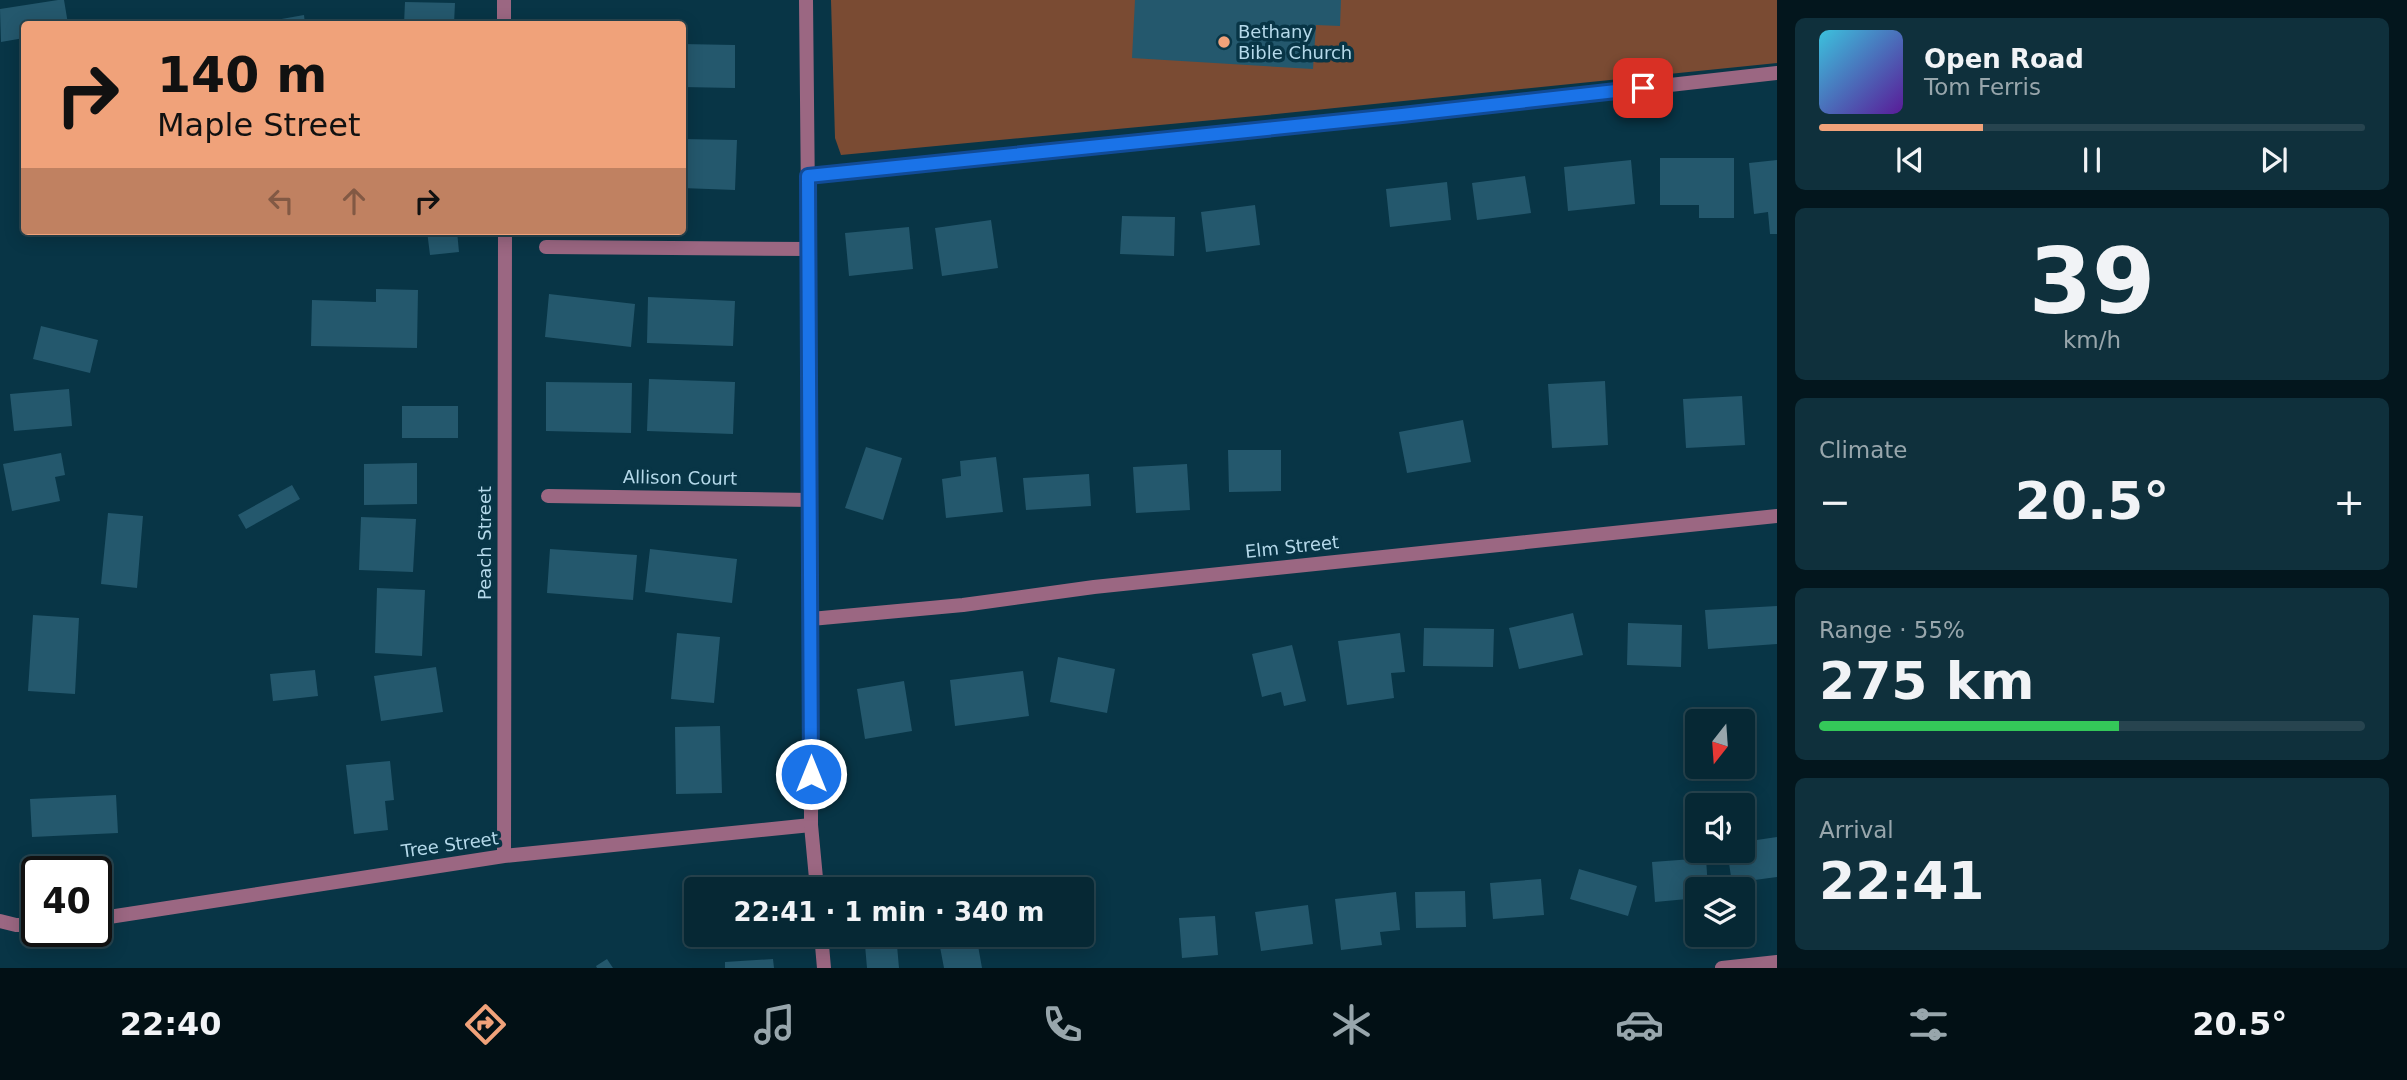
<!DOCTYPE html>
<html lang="en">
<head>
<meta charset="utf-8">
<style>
	body { margin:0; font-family:"DejaVu Sans",sans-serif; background:#0f303c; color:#f1f3f6; height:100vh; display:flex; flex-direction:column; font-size:26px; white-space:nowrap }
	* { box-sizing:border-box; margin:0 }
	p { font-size:23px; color:#98a6ac }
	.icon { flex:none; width:38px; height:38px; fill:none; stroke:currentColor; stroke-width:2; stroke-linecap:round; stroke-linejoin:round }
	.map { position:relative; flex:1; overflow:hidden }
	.panel { display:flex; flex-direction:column; gap:18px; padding:18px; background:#03161d; width:630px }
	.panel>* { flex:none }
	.top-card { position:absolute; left:21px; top:21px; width:665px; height:214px; border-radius:7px; box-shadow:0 4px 18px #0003,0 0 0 2px #27444f; background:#f0a27a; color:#111; overflow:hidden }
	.needle { width:46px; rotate:197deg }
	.controls { position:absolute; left:1685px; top:709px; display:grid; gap:14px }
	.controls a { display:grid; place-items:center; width:70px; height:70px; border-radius:7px; background:#062834; box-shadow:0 4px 18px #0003,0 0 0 2px #27444f; font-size:35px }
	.speed { position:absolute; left:21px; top:856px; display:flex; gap:14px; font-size:35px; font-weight:700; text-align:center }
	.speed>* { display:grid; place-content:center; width:91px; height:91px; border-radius:50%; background:#062834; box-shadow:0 4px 18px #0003,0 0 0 2px #27444f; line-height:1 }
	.speed .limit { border:4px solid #111; border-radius:10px; background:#fff; color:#111 }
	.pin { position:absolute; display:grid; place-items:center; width:60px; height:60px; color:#fff; margin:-30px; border-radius:14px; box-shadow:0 4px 10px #0006 }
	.me { position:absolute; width:77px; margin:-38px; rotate:0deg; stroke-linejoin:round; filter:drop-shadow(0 0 5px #0008) }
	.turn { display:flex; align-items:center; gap:24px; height:147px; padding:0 21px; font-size:32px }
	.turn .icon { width:91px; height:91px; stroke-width:2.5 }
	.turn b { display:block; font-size:49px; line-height:60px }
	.lanes { display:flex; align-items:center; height:66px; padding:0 21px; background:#0003; justify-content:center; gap:35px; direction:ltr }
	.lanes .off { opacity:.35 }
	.big { font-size:52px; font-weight:800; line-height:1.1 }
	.panel .card { flex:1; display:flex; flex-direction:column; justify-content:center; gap:10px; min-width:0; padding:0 24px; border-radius:10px; background:#0f303c }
	.panel .dial { align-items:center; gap:0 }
	.dial b { font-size:91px; line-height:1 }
	.song { display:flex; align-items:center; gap:21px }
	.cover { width:84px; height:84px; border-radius:10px; background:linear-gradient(135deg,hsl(190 70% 55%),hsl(270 70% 35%)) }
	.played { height:7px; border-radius:4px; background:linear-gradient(90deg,#f0a27a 30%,#27444f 30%) }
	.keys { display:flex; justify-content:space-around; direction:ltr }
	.heat { display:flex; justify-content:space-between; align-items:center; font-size:38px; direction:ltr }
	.charge { height:10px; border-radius:5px; background:linear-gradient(90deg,#34c759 55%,#27444f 0) }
	.trip { position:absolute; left:684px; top:877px; width:410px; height:70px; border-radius:7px; background:#062834; box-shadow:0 4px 18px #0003,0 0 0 2px #27444f; font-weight:800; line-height:70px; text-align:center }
	.tabs { display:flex; height:112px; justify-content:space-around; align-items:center; background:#021015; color:#98a6ac }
	.tabs .icon { width:49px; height:49px }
	.tabs .active { color:#f0a27a }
	.tabs b { font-size:32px; color:#f1f3f6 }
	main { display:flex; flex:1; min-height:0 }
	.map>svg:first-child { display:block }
	.green { fill:#7a4b33 }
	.building { fill:#24586d }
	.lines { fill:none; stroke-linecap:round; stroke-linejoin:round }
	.minor { stroke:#9b6782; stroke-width:14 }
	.tertiary { stroke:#9b6782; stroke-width:14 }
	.route-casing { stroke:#114b97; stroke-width:18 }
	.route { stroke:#1a73e8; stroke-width:12 }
	.poi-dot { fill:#f0a27a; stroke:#083546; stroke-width:2.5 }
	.labels { text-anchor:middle; stroke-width:7; stroke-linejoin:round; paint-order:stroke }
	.poi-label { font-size:18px; fill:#b5d9ea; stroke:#083546; text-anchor:start }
	.street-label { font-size:18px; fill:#b5d9ea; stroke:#083546 }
</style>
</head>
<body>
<main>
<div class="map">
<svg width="1777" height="968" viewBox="0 0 1777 968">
	<rect width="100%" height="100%" fill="#083546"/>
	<!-- green -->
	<path class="green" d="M831,0H1777V63L1276,114L841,155L835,138Z"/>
	<!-- building -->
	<path class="building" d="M58,0H64L68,24H24V38L1,42L0,9Z
		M1135,0H1341L1340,26L1316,25L1313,69L1132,58Z
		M405,2L455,3L454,24H404Z
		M304,15L305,24H259V23Z
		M682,44L735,45V88L682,87Z
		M682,139L737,140L735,190L682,188Z
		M1660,158H1734V218H1699V205H1660Z
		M1631,160L1635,204L1568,211L1564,167Z
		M1777,160V234H1770L1768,212L1754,214L1749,163Z
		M1525,176L1531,213L1477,220L1472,183Z
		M1447,182L1451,220L1390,227L1386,189Z
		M1255,205L1260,245L1206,252L1201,212Z
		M1122,216L1175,217L1174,256L1120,254Z
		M991,220L998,268L942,276L935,228Z
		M909,227L913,269L849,276L845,233Z
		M427,231H457L459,252L430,255Z
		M376,289L418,290L417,348L311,346L312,300L376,302Z
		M549,294L635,304L631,347L545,337Z
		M648,297L735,301L733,346L647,343Z
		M41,326L98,340L90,373L33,359Z
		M649,379L735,382L733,434L647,431Z
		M1605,381L1608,445L1552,448L1548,384Z
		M546,382L632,383L631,433L546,431Z
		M69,389L72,426L14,431L10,394Z
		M1742,396L1745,445L1686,448L1683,399Z
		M402,406H458V438H402Z
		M1463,420L1471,462L1407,473L1399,432Z
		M866,447L902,458L883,520L845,508Z
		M1228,450H1281V491L1229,492Z
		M61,453L65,475L55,477L60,501L12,511L3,464Z
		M996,457L1003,512L946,518L942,479L961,476L960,461Z
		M417,463V504L364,505V464Z
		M1187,464L1190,510L1136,513L1133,467Z
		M1089,474L1091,506L1026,510L1023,478Z
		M292,485L300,499L246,529L238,515Z
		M108,513L143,516L137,588L101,584Z
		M361,517L416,519L413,572L359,570Z
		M550,549L637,555L633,600L547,593Z
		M650,549L737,559L732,603L645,592Z
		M377,588L425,590L422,656L375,653Z
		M1777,606V644L1708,649L1705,610Z
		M1573,613L1583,655L1519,669L1509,628Z
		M33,615L79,618L75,694L28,691Z
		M1628,623L1682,625L1681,667L1627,665Z
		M1424,628L1494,629L1493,667L1423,666Z
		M677,633L720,637L714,703L671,699Z
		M1400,633L1405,672L1391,673L1394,698L1347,705L1338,641Z
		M1292,645L1306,701L1284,706L1281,692L1262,697L1252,654Z
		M1058,657L1115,669L1107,713L1050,702Z
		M436,667L443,712L381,721L374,676Z
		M315,670L318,696L273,701L270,674Z
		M1023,671L1029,716L955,726L950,680Z
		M904,681L912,731L865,739L857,689Z
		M720,726L722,793L676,794L675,727Z
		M390,761L394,800L385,801L388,830L354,834L346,765Z
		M116,795L118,833L32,837L30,799Z
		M1777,837V877L1732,883L1727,850H1743V842Z
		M1706,858L1708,889H1698V898L1655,902L1652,862Z
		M1579,869L1637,886L1628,916L1570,899Z
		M1541,879L1544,915L1493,919L1490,883Z
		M1465,891L1466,927L1416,928L1415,892Z
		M1396,892L1400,930L1380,932L1382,945L1341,950L1335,899Z
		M1308,905L1313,944L1261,951L1255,912Z
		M1215,916L1218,955L1182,958L1179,918Z
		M864,934H896L899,968H867Z
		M977,940L982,968H944L940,947Z
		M607,959L613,968H597L596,966Z
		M773,959L774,968H725V962Z"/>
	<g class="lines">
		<!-- minor -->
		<path class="minor" d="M504,0V24
			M808,176L1402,115L1777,73
			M546,247L808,249
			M548,496L811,500
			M811,619L963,605L1094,587L1777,516
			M504,856L505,231
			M96,919L504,856L811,825
			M0,921L16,925H37
			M1722,968L1777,962"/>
		<!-- tertiary -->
		<path class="tertiary" d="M806,0L811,500V825L817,889
			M821,934L824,968"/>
	</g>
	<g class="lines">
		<!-- route casing -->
		<g class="route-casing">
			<path id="route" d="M811,774L808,176L1402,115L1643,88"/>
		</g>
		<!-- route -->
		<use href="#route" class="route"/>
	</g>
	<!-- markers -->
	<circle class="poi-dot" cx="1224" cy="42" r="7"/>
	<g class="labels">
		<!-- poi labels -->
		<g class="poi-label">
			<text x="1238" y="38">Bethany<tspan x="1238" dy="21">Bible Church</tspan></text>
		</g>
		<!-- street labels -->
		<g class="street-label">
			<text transform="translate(680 478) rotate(1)" y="6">Allison Court</text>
			<text transform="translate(485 543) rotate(-90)" y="6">Peach Street</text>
			<text transform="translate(1292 547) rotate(-6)" y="6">Elm Street</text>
			<text transform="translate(450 845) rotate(-8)" y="6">Tree Street</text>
		</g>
	</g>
</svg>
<div class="controls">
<a><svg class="needle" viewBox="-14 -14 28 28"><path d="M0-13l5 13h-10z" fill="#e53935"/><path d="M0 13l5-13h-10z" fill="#98a6ac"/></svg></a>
<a><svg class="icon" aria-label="sound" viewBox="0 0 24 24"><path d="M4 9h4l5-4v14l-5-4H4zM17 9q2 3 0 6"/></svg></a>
<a><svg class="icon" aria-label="layers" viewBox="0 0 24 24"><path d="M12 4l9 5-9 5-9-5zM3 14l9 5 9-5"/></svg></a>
</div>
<div class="speed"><div class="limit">40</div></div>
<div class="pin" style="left:1643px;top:88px;background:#d93025"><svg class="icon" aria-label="arrive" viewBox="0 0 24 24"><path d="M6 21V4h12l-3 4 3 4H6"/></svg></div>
<svg class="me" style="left:811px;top:774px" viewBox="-20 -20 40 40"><circle r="17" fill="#1a73e8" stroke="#fff" stroke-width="3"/><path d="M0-11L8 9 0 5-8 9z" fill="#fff"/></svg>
<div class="trip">22:41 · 1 min · 340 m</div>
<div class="top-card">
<div class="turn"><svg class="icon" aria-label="right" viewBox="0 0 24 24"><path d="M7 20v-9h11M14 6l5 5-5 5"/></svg><div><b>140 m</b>Maple Street</div></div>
<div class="lanes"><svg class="icon off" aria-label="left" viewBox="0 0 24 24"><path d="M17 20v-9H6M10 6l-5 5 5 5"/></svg><svg class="icon off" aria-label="ahead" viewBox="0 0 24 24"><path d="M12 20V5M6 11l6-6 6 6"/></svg><svg class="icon" aria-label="right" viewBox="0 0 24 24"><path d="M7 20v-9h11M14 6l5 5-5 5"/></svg></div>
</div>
</div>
<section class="panel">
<div class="card">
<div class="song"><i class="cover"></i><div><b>Open Road</b><p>Tom Ferris</p></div></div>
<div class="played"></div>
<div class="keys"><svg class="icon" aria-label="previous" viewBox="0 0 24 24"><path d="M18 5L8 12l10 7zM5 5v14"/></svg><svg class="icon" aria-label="pause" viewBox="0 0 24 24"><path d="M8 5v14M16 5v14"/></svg><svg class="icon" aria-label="next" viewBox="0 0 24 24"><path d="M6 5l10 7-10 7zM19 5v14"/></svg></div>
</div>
<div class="card dial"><b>39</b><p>km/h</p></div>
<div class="card"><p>Climate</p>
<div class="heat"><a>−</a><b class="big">20.5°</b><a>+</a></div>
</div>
<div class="card"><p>Range · 55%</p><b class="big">275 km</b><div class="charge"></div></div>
<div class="card"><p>Arrival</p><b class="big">22:41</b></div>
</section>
</main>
<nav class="tabs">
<b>22:40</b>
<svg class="icon active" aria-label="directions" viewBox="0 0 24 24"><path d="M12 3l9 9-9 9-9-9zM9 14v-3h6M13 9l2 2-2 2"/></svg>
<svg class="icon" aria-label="music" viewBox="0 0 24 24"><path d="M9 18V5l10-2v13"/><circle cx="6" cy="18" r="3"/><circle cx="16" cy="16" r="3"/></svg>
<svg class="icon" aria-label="phone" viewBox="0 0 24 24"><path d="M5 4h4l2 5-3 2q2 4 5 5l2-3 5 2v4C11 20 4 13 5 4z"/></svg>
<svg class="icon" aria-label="climate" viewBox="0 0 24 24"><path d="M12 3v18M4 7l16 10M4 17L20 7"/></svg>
<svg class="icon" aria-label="car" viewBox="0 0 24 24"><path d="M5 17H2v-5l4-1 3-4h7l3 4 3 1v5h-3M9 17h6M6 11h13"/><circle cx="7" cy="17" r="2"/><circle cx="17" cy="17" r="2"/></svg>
<svg class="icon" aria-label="filters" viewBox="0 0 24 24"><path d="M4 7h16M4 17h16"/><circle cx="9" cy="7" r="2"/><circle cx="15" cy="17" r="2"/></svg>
<b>20.5°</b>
</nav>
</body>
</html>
